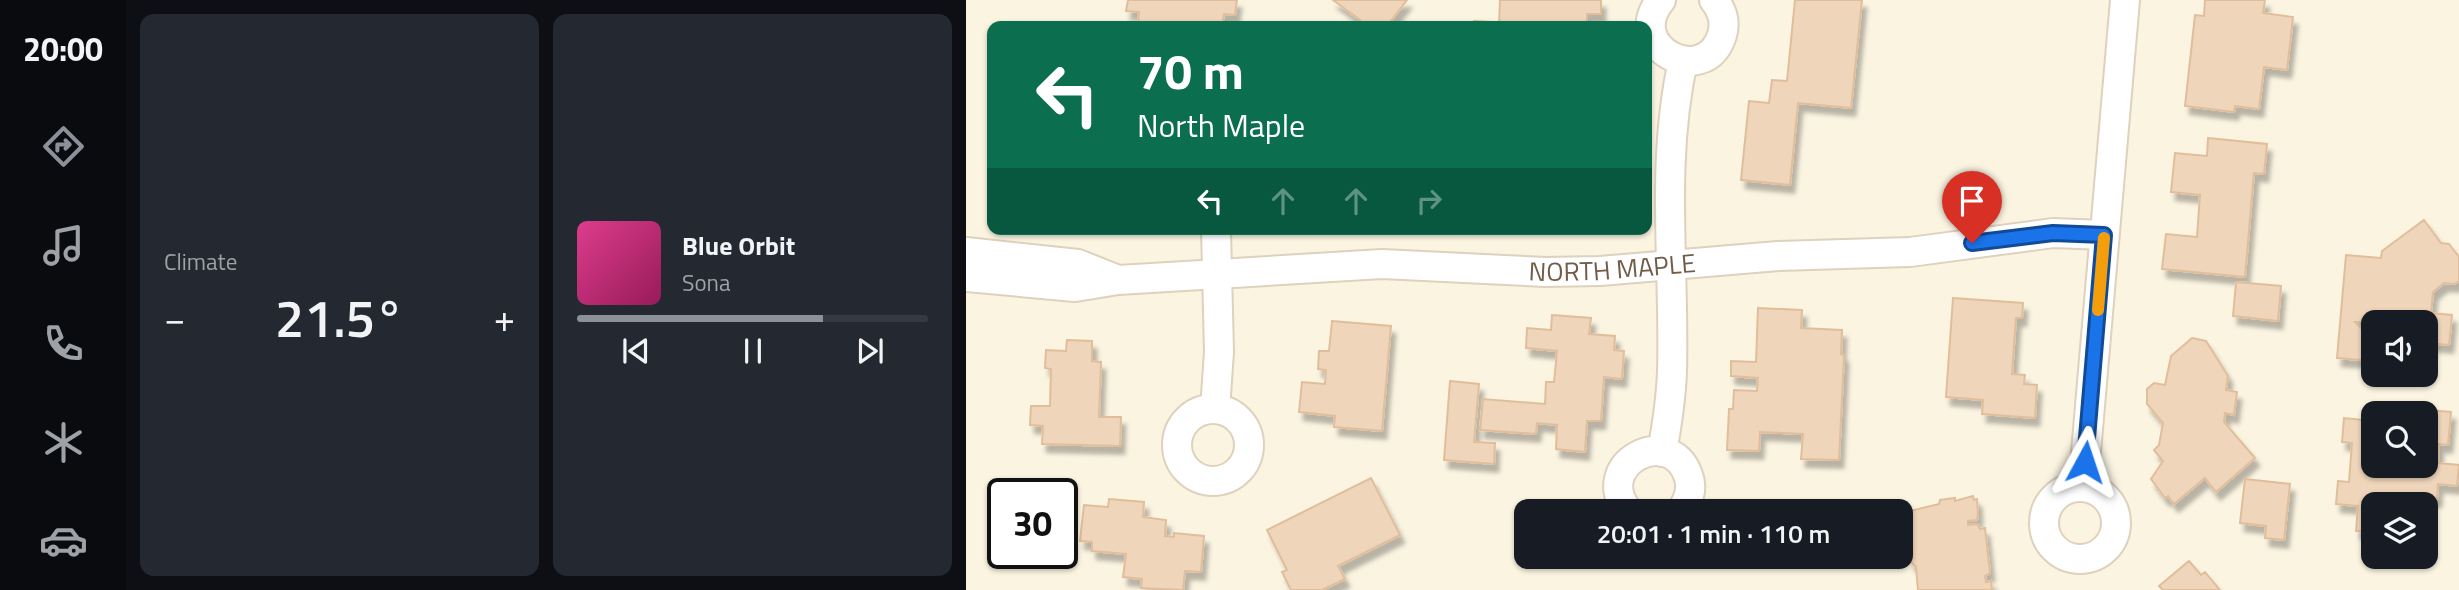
<!DOCTYPE html>
<html lang="en">
<head>
<meta charset="utf-8">
<style>
	body { margin:0; font-family:"Titillium Web",sans-serif; background:#242831; color:#f1f3f6; height:100vh; display:flex; flex-direction:column; font-size:26px; white-space:nowrap }
	* { box-sizing:border-box; margin:0 }
	p { font-size:23px; color:#9ea1a6 }
	.icon { flex:none; width:38px; height:38px; fill:none; stroke:currentColor; stroke-width:2; stroke-linecap:round; stroke-linejoin:round }
	.map { position:relative; flex:1; overflow:hidden }
	.drawer { display:flex; flex-direction:column; gap:14px; padding:14px; background:#0d0f14; width:840px }
	.drawer>* { flex:none }
	.hud { position:absolute; left:21px; top:21px; width:665px; height:214px; border-radius:14px; box-shadow:0 2px 5px #0004; background:#0b6e4f; color:#fff; overflow:hidden }
	.fabs { position:absolute; left:1395px; top:310px; display:grid; gap:14px }
	.fabs a { display:grid; place-items:center; width:77px; height:77px; border-radius:14px; background:#171b24; box-shadow:0 2px 5px #0004; font-size:35px }
	.speed { position:absolute; left:21px; top:478px; display:flex; gap:14px; font-size:35px; font-weight:700; text-align:center }
	.speed>* { display:grid; place-content:center; width:91px; height:91px; border-radius:50%; background:#171b24; box-shadow:0 2px 5px #0004; line-height:1 }
	.speed .limit { border:4px solid #111; border-radius:10px; background:#fff; color:#111 }
	.pin { position:absolute; display:grid; place-items:center; width:60px; height:60px; color:#fff; margin:-72px -30px; border-radius:50% 50% 50% 0; rotate:-45deg; box-shadow:0 0 7px #0007 }
	.pin .icon { rotate:45deg }
	.me { position:absolute; width:77px; margin:-38px; rotate:5deg; stroke-linejoin:round; filter:drop-shadow(0 0 5px #0008) }
	.turn { display:flex; align-items:center; gap:24px; height:147px; padding:0 35px; font-size:32px }
	.turn .icon { width:91px; height:91px; stroke-width:2.5 }
	.turn b { display:block; font-size:49px; line-height:60px }
	.lanes { display:flex; align-items:center; height:66px; padding:0 35px; background:#0003; justify-content:center; gap:35px; direction:ltr }
	.lanes .off { opacity:.35 }
	.big { font-size:52px; font-weight:600; line-height:1.1 }
	.drawer .tile { flex:1; display:flex; flex-direction:column; justify-content:center; gap:10px; min-width:0; padding:0 24px; border-radius:14px; background:#242831 }
	.song { display:flex; align-items:center; gap:21px }
	.cover { width:84px; height:84px; border-radius:10px; background:linear-gradient(135deg,hsl(330 70% 55%),hsl(330 70% 35%)) }
	.played { height:7px; border-radius:4px; background:linear-gradient(90deg,#8c9099 70%,#363941 70%) }
	.keys { display:flex; justify-content:space-around; direction:ltr }
	.heat { display:flex; justify-content:space-between; align-items:center; font-size:38px; direction:ltr }
	.drawer .tiles { flex:1; display:grid; gap:14px; grid-template-columns:repeat(2,1fr) }
	.trip { position:absolute; left:548px; top:499px; width:399px; height:70px; border-radius:14px; background:#171b24; box-shadow:0 2px 5px #0004; font-weight:600; line-height:70px; text-align:center }
	main { display:flex; flex:1; min-height:0 }
	.dock { display:flex; flex-direction:column; width:126px; justify-content:space-around; align-items:center; background:#090b0e; color:#9ea1a6 }
	.dock .icon { width:49px; height:49px }
	.dock .on { color:#8c9099 }
	.dock b { font-size:32px; color:#f1f3f6 }
	.map>svg:first-child { display:block }
	.building { fill:#efd5ba; stroke:#e1be9b; stroke-width:2; filter:url(#shadow) }
	.lines { fill:none; stroke-linecap:round; stroke-linejoin:round }
	.minor-casing { stroke:#ded1bd; stroke-width:32 }
	.minor { stroke:#fff; stroke-width:28 }
	.route-casing { stroke:#114b97; stroke-width:18 }
	.route { stroke:#1a73e8; stroke-width:12 }
	.slow { stroke:#f59e0b; stroke-width:12 }
	.labels { text-anchor:middle; stroke-width:6; stroke-linejoin:round; paint-order:stroke }
	.street-label { font-size:26px; fill:#705c49; stroke:#fef8e6 }
</style>
</head>
<body>
<main>
<nav class="dock">
<b>20:00</b>
<svg class="icon on" aria-label="directions" viewBox="0 0 24 24"><path d="M12 3l9 9-9 9-9-9zM9 14v-3h6M13 9l2 2-2 2"/></svg>
<svg class="icon" aria-label="music" viewBox="0 0 24 24"><path d="M9 18V5l10-2v13"/><circle cx="6" cy="18" r="3"/><circle cx="16" cy="16" r="3"/></svg>
<svg class="icon" aria-label="phone" viewBox="0 0 24 24"><path d="M5 4h4l2 5-3 2q2 4 5 5l2-3 5 2v4C11 20 4 13 5 4z"/></svg>
<svg class="icon" aria-label="climate" viewBox="0 0 24 24"><path d="M12 3v18M4 7l16 10M4 17L20 7"/></svg>
<svg class="icon" aria-label="car" viewBox="0 0 24 24"><path d="M5 17H2v-5l4-1 3-4h7l3 4 3 1v5h-3M9 17h6M6 11h13"/><circle cx="7" cy="17" r="2"/><circle cx="17" cy="17" r="2"/></svg>
</nav>
<section class="drawer">
<div class="tiles">
<div class="tile"><p>Climate</p>
<div class="heat"><a>−</a><b class="big">21.5°</b><a>+</a></div>
</div>
<div class="tile">
<div class="song"><i class="cover"></i><div><b>Blue Orbit</b><p>Sona</p></div></div>
<div class="played"></div>
<div class="keys"><svg class="icon" aria-label="previous" viewBox="0 0 24 24"><path d="M18 5L8 12l10 7zM5 5v14"/></svg><svg class="icon" aria-label="pause" viewBox="0 0 24 24"><path d="M8 5v14M16 5v14"/></svg><svg class="icon" aria-label="next" viewBox="0 0 24 24"><path d="M6 5l10 7-10 7zM19 5v14"/></svg></div>
</div>
</div>
</section>
<div class="map">
<svg width="1493" height="590" viewBox="0 0 1493 590">
	<defs>
		<filter id="shadow"><feDropShadow dx="4.5" dy="8" stdDeviation="2" flood-color="#0004"/></filter>
	</defs>
	<rect width="100%" height="100%" fill="#fbf4e1"/>
	<!-- building -->
	<path class="building" d="M162,0H271L269,15L258,14L256,26H172L173,12L160,11Z
		M367,0H441L421,26H389L394,20Z
		M534,0H635V14H621V26H533Z
		M829,0H896L885,108L832,103L824,185L775,180L783,101L803,103L806,80L821,81Z
		M1239,0H1299L1297,13L1327,17L1321,70L1298,67L1293,109L1269,106L1268,112L1219,106L1229,15L1238,16Z
		M508,21L526,22V26H508Z
		M1242,138L1301,144L1298,174L1288,173L1279,277L1196,269L1200,234L1231,237L1234,195L1205,192L1209,153L1241,156Z
		M1458,220L1475,243L1483,244L1493,257V281L1488,284L1478,283L1467,292L1465,313L1486,315L1483,345L1460,343V322H1389L1395,328L1407,329V361L1371,358L1380,255L1415,258L1416,251Z
		M1270,282L1315,286L1312,321L1267,316Z
		M987,298L1057,303L1056,318H1050L1046,374L1059,375L1058,384L1071,385L1069,418L1016,414L1017,400L980,397Z
		M792,308L836,310L835,328L876,330L875,354L878,355L873,460L835,459L837,434L794,432L793,451L761,450L763,409H767L768,390L791,391L792,378L765,376V361L790,362Z
		M586,315L625,318L623,334L649,336L648,350L658,351L656,379L638,377L635,421H621L619,452L590,449L591,425L571,423L570,434L514,430L517,399L579,404L580,382H588L591,351L560,348L561,328L585,330Z
		M366,321L425,326L416,431L368,427L369,416L333,412L336,382L359,384L360,370L352,369L353,351H363Z
		M1226,338L1240,341L1262,376L1260,390L1271,392L1268,415L1259,413L1258,422L1289,458L1250,492L1239,478L1208,504L1202,496L1199,498L1185,479L1197,461L1188,450L1193,445L1197,423L1181,404V389L1188,383L1199,385L1205,356Z
		M101,340L126,341V361L135,362L133,417H155L154,446L76,444L77,426L64,425L65,406H84L85,369L79,368L80,350L100,351Z
		M484,381L513,384L508,442L529,443L528,464L478,460Z
		M1437,408L1485,412L1482,445L1473,444L1472,463L1493,465L1491,486L1472,484L1471,499L1437,496L1436,504H1407V532L1390,531L1392,506L1370,504L1372,481L1383,482L1386,443L1376,442L1378,418L1407,421V466H1460V413H1436Z
		M405,478L434,535L372,566L379,579L356,590H325L316,572L321,570L301,530Z
		M1279,479L1324,484L1318,540L1299,538L1300,526L1274,523Z
		M1007,496L1008,500L1011,499L1012,515L1011,520L1002,521V525L1012,524L1014,529L1019,528L1024,573L1019,576L1020,582L1025,581L1026,590H952L950,567L944,561L945,544L940,512L973,504L974,500L989,498V501Z
		M143,499L178,502L177,517L200,520L199,536L208,537V533L238,536L235,572L219,571L217,590L175,588L176,579L157,577L160,554L126,551V542L114,541L118,505L142,507Z
		M1223,561L1235,575L1239,572L1254,590H1197L1193,586Z"/>
	<g class="lines">
		<!-- minor casing -->
		<g class="minor-casing">
			<g id="minor">
				<path d="M695,0C656,47 739,90 756,35C760,22 756,10 748,0"/>
				<path d="M0,252L112,264L152,280"/>
				<path id="s1" d="M0,277L109,287L152,280L416,264L579,272L634,271L812,256L944,252L1087,233L1138,235"/>
				<circle cx="247" cy="445" r="36"/>
				<path d="M249,409L253,352L250,229"/>
				<path d="M696,452C701,425 705,398 706,372C709,267 694,164 717,61"/>
				<circle cx="1114" cy="523" r="36"/>
				<path d="M1117,487L1159,0"/>
				<path d="M662,511C625,465 703,423 722,475C727,488 723,500 715,511"/>
			</g>
		</g>
		<!-- minor -->
		<use href="#minor" class="minor"/>
	</g>
	<g class="lines">
		<!-- route casing -->
		<g class="route-casing">
			<path id="route" d="M1006,243L1087,233L1138,235L1119,462"/>
		</g>
		<!-- route -->
		<use href="#route" class="route"/>
		<!-- slow -->
		<path class="slow" d="M1132,310L1138,238"/>
	</g>
	<g class="labels">
		<!-- street labels -->
		<g class="street-label">
			<text dy="9" stroke="none"><textPath href="#s1" startOffset="648">NORTH MAPLE</textPath></text>
		</g>
	</g>
</svg>
<div class="fabs">
<a><svg class="icon" aria-label="sound" viewBox="0 0 24 24"><path d="M4 9h4l5-4v14l-5-4H4zM17 9q2 3 0 6"/></svg></a>
<a><svg class="icon" aria-label="search" viewBox="0 0 24 24"><circle cx="10" cy="10" r="6"/><path d="M15 15l6 6"/></svg></a>
<a><svg class="icon" aria-label="layers" viewBox="0 0 24 24"><path d="M12 4l9 5-9 5-9-5zM3 14l9 5 9-5"/></svg></a>
</div>
<div class="speed"><div class="limit">30</div></div>
<div class="pin" style="left:1006px;top:243px;background:#d93025"><svg class="icon" aria-label="arrive" viewBox="0 0 24 24"><path d="M6 21V4h12l-3 4 3 4H6"/></svg></div>
<svg class="me" style="left:1119px;top:462px" viewBox="-20 -20 40 40"><path d="M0-17L14 15 0 8-14 15z" fill="#1a73e8" stroke="#fff" stroke-width="4"/></svg>
<div class="trip">20:01 · 1 min · 110 m</div>
<div class="hud">
<div class="turn"><svg class="icon" aria-label="left" viewBox="0 0 24 24"><path d="M17 20v-9H6M10 6l-5 5 5 5"/></svg><div><b>70 m</b>North Maple</div></div>
<div class="lanes"><svg class="icon" aria-label="left" viewBox="0 0 24 24"><path d="M17 20v-9H6M10 6l-5 5 5 5"/></svg><svg class="icon off" aria-label="ahead" viewBox="0 0 24 24"><path d="M12 20V5M6 11l6-6 6 6"/></svg><svg class="icon off" aria-label="ahead" viewBox="0 0 24 24"><path d="M12 20V5M6 11l6-6 6 6"/></svg><svg class="icon off" aria-label="right" viewBox="0 0 24 24"><path d="M7 20v-9h11M14 6l5 5-5 5"/></svg></div>
</div>
</div>
</main>
</body>
</html>
